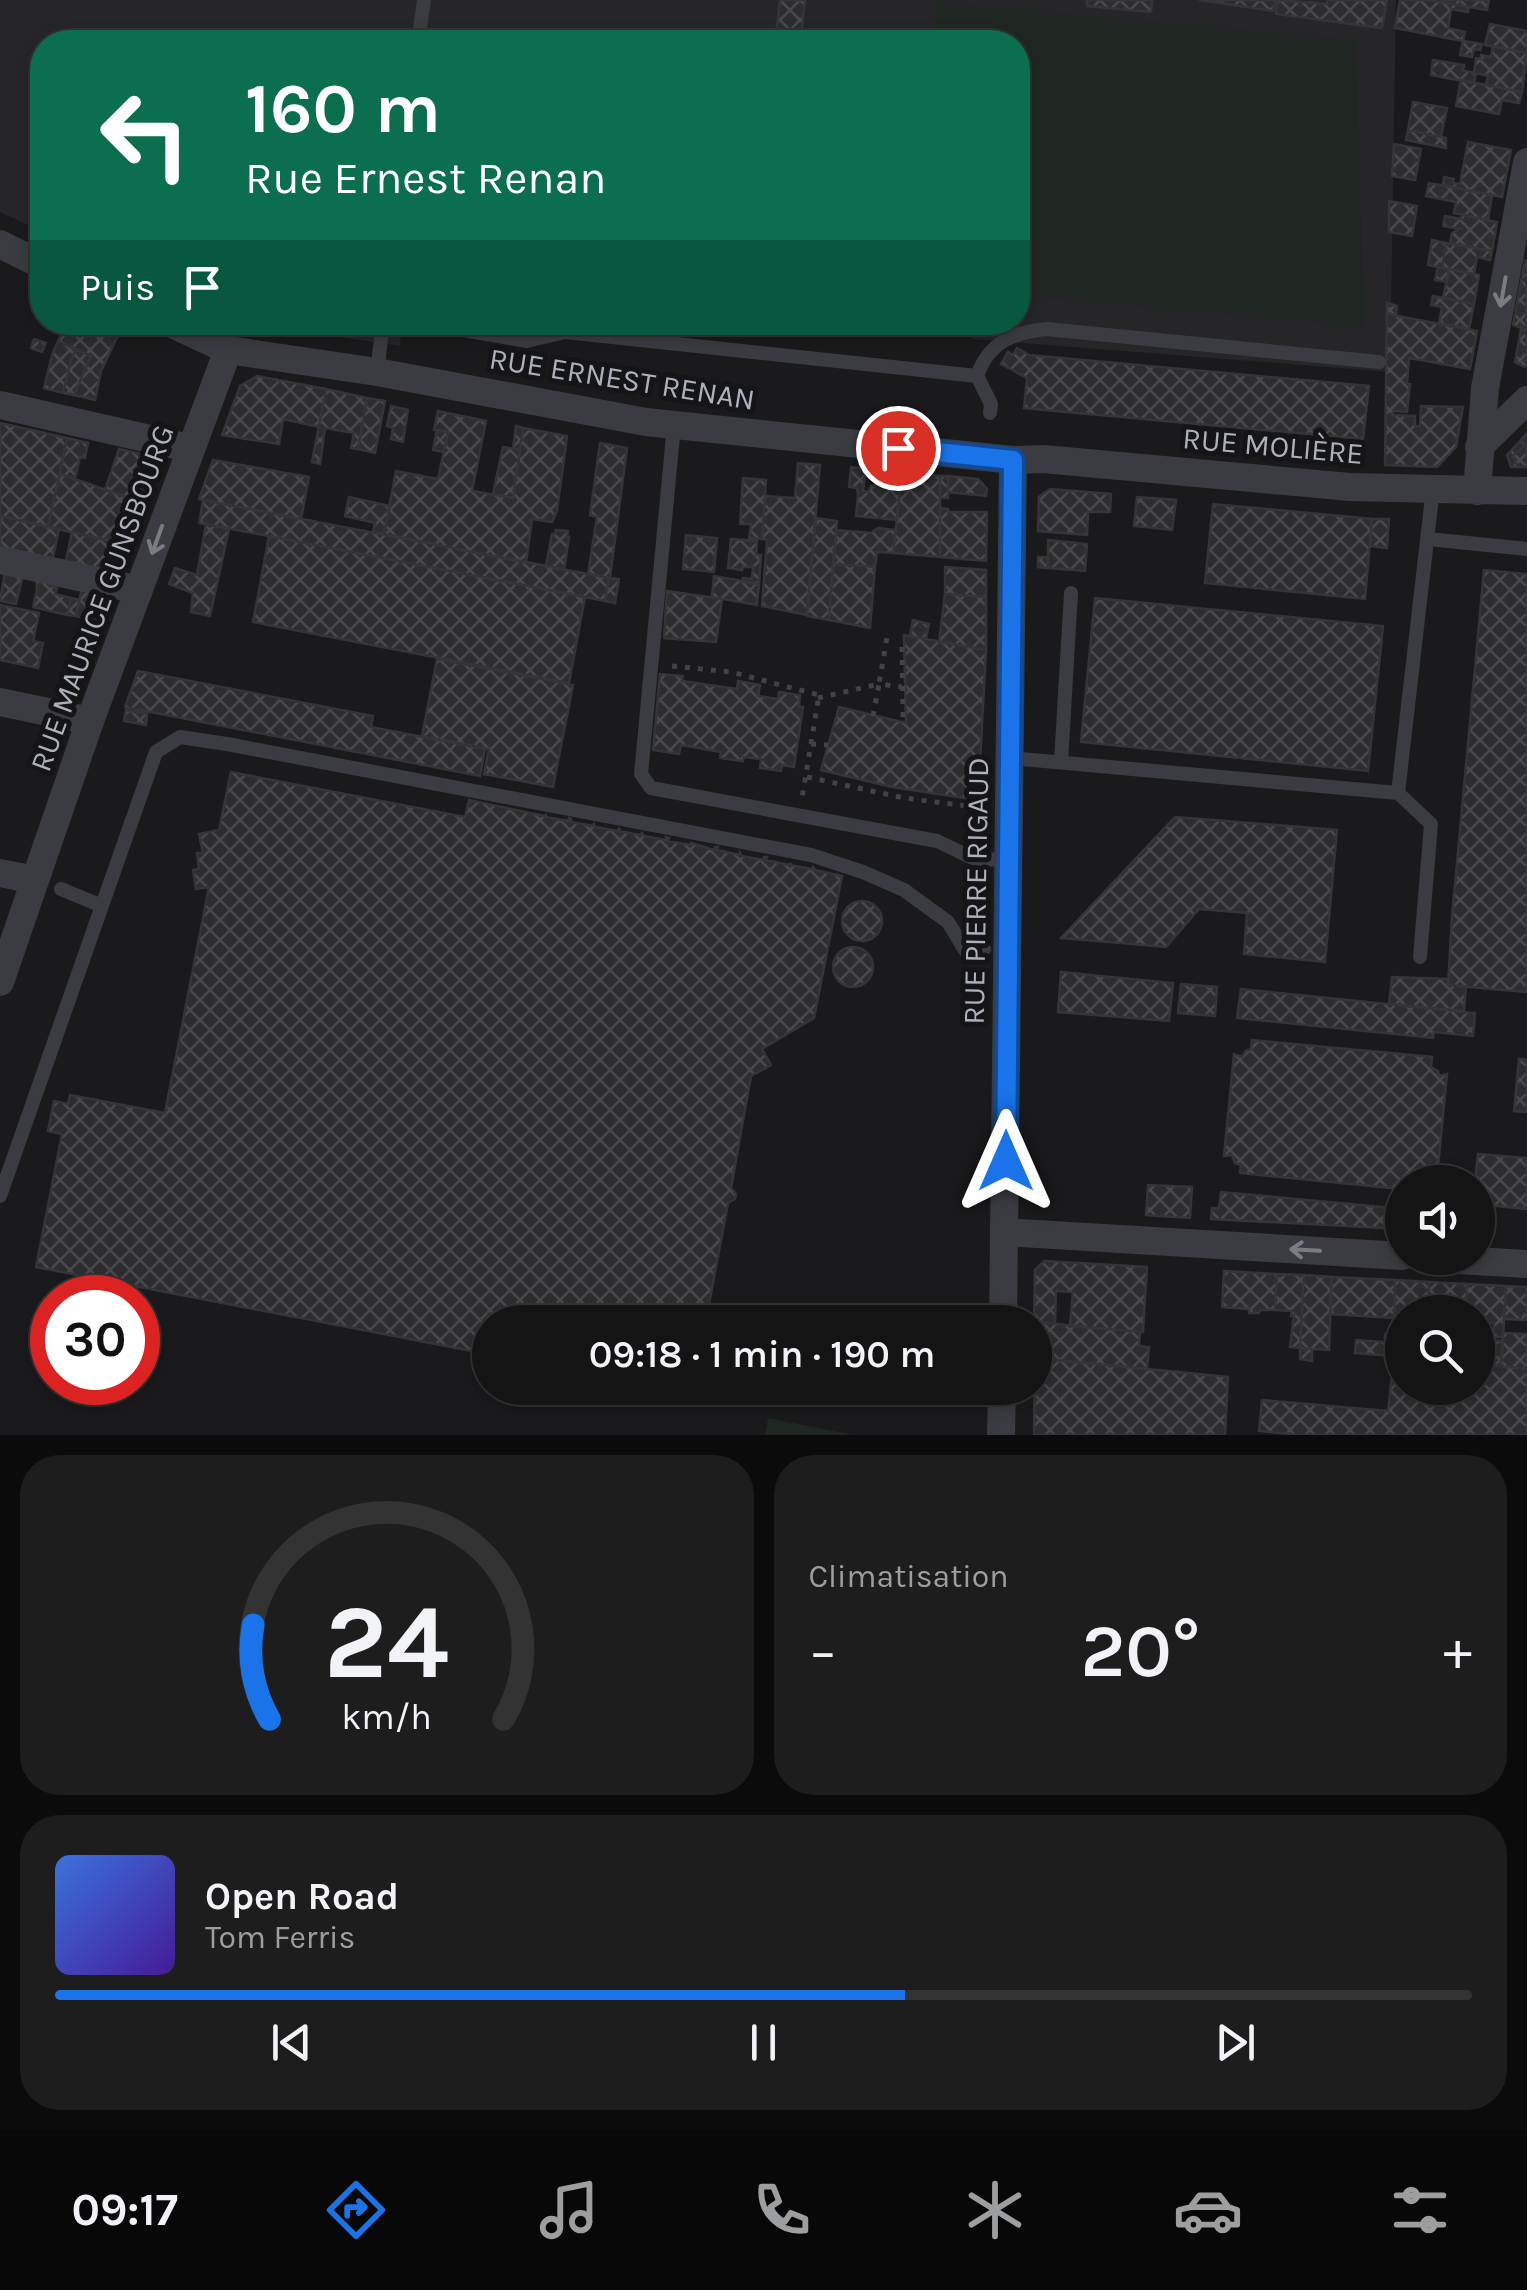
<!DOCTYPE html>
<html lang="fr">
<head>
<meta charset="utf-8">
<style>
	body { margin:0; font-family:Karla,sans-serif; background:#1d1d1e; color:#f1f3f6; height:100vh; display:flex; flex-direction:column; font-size:38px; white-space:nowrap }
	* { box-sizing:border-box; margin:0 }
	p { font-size:32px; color:#9d9ea0 }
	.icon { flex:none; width:55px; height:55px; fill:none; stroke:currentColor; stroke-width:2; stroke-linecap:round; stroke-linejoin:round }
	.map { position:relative; height:1435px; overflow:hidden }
	.drawer { display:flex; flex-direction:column; gap:20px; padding:20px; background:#0b0b0c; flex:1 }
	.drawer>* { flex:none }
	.hud { position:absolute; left:30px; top:30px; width:1000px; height:305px; border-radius:40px; box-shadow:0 5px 15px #0003,0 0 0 2px #333334; background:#0b6e4f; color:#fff; overflow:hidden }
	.controls { position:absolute; left:1385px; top:1165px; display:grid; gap:20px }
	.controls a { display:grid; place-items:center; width:110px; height:110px; border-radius:50%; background:#141415; box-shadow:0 5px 15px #0003,0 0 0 2px #333334; font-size:50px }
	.speed { position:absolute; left:30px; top:1275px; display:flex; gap:20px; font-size:50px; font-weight:700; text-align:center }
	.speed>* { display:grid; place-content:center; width:130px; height:130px; border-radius:50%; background:#141415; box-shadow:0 5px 15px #0003,0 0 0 2px #333334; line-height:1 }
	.speed .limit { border:15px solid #d22; background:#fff; color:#111 }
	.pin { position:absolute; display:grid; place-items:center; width:85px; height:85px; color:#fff; margin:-42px; border:5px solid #fff; border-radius:50%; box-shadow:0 2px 10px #0007 }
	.me { position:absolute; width:110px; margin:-55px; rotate:0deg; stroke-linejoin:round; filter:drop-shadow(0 0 8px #0008) }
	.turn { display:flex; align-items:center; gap:35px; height:210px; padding:0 50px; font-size:45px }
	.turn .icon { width:130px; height:130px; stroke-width:2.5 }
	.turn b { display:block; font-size:70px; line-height:85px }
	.then { display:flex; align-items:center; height:95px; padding:0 50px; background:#0003; gap:20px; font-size:38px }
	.big { font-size:75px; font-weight:600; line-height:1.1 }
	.drawer .widget { flex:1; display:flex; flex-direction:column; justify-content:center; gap:15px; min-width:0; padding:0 35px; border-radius:40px; background:#1d1d1e }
	.drawer .dial { align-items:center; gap:0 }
	.dial svg { height:260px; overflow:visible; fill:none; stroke:#333334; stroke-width:7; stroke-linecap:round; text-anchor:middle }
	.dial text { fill:#f1f3f6; stroke:none }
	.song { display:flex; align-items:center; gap:30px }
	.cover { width:120px; height:120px; border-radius:15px; background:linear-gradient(135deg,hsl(220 70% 55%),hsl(260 70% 35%)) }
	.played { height:10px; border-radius:5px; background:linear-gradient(90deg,#1a73e8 60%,#333334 60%) }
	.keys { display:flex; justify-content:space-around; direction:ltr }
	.heat { display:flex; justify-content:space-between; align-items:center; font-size:55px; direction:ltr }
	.drawer .tiles { flex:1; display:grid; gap:20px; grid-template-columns:1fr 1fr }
	.widget:last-child { grid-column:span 2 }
	.trip { position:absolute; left:472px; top:1305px; width:580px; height:100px; border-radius:50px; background:#141415; box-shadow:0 5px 15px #0003,0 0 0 2px #333334; font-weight:600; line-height:100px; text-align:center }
	.menu { display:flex; height:160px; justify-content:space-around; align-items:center; background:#080808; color:#9d9ea0 }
	.menu .icon { width:70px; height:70px }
	.menu .active { color:#1a73e8 }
	.menu b { font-size:45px; color:#f1f3f6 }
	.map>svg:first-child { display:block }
	.built { fill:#262629 }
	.park { fill:#202722 }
	.building { fill:url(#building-cross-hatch); stroke:#353438; stroke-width:2.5 }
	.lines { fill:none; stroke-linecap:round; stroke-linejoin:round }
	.path { stroke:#414348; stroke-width:5; stroke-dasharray:5 8; stroke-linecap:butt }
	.lane { stroke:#3b3c41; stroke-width:14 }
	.street { stroke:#3b3c41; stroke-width:28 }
	.oneway { stroke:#7a7c84 }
	.route-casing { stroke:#114b97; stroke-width:25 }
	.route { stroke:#1a73e8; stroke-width:18 }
	.labels { text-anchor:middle; stroke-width:10; stroke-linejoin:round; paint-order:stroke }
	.street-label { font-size:30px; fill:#adb1bb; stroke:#151517 }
</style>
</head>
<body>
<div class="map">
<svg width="1527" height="1435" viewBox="0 0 1527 1435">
	<defs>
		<pattern id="building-cross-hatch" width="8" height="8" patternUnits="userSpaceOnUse" patternTransform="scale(2.5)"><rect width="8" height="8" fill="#2d2d30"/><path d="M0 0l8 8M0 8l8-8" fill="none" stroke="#49494c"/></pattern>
	</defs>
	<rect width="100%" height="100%" fill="#1a1a1c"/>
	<!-- built -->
	<path class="built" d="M0,0H1396L1390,372L973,339L951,323L1018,322V42H475L424,39L423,42H42V232L0,212Z
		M245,323H402L400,346Z"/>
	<!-- park -->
	<path class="park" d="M936,3L1356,41L1364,326L1018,294V42H935Z
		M768,1418L853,1435H765Z"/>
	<!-- building -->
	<path class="building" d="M780,0H805L801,37L776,34Z
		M1087,0H1152L1151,12L1087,6Z
		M1199,0H1275L1273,11Z
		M1277,0L1327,4L1328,0H1387L1382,28L1276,14Z
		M1400,0H1429L1469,7L1468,12L1451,9L1448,28L1465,32L1463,41L1395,28Z
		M1441,0H1489L1487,10L1441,2Z
		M1490,24L1527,31V53L1485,45Z
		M1463,41L1482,44L1480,50L1474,49L1472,57L1460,55Z
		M1493,46L1527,53L1522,92L1486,85L1488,76L1476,73L1474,83L1431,75L1433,60L1464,65L1463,70L1474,73L1476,58L1480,59L1481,55L1491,57Z
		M1461,80L1522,92L1519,103L1502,100L1499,114L1456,106Z
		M1413,102L1447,108L1441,137L1408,130Z
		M1408,130L1446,138V148L1406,140Z
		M1468,142L1511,150L1502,197L1443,185L1444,177L1454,179L1453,183L1460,184Z
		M1394,144L1421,149L1415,180L1392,176Z
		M1429,183L1492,195L1488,220L1454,213L1456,202L1426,196Z
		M1389,201L1417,206L1412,236L1389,232Z
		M1462,215L1497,222L1492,251L1450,243L1452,233L1460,229L1443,226L1445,216L1461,219Z
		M1432,240L1446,243L1442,268L1428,265Z
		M1446,243L1492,251L1490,260L1477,257L1474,274L1442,268Z
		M1525,260L1527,261L1526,330L1513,325Z
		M1438,267L1449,269L1447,282L1435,280Z
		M1449,269L1479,275L1474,304L1443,298Z
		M1433,296L1474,304L1469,329L1439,323L1442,307L1431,305Z
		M1387,303L1397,306L1396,315L1387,314Z
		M1387,314L1477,331L1470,369L1409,358L1407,383L1410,384L1407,412L1393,411V415L1415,416V426H1420L1421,406L1463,407L1456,447L1437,467L1385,465Z
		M67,322L124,323L101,371L95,400L74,395L91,356L58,341Z
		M1526,325L1527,365L1525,367L1515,362L1521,329L1526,330Z
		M34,339L46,343L42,352L31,348Z
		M58,341L76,350L71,360L63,393L44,388L52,355Z
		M1017,348L1029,355L1369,386L1363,439L1024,408L1027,378L1001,364L1008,352L1013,355Z
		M76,350L91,356L74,395L63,393L71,360Z
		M257,376L326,389L319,427L283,419L279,444L222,435L240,386Z
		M326,389L367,398L358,449L351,448L354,433L325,428L320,464L312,462Z
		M367,398L385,401L375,453L358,449Z
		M391,406L408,410L403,442L391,439L393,428L387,426Z
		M438,411L486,421L472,491L513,498L523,428L567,436L557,511L552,522L532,519L526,563L384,534L396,471L438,479L448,432L434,430Z
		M0,423L67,438L48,527L0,516Z
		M516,426L523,428L520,450L513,449Z
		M437,430L448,432L444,452L433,450Z
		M1527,433V467H1518L1513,456L1526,444L1521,440Z
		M67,438L88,443L85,458L80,457L75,479L60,474Z
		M1521,440L1526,444L1513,456L1518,467H1511L1507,455Z
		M600,443L627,448L610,578L588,574L597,517L590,515Z
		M503,447L520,450L513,498L493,494Z
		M119,449L150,456L157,468L144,503L105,490Z
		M213,460L309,477L301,519L199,499Z
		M798,463L820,465L807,615L762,606L767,540L762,539L765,496L795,498Z
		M851,467L866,469L863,491L868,492L871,486L880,485V483L900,485L897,520L856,516L858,495L857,488L849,487Z
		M902,472L940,476V557L893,553Z
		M60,474L144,503L129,545L48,527Z
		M940,476H948V498H940Z
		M948,476L978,479L987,489L986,496L948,492Z
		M743,478L766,480L762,539L749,538L751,524H740Z
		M1050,489L1111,494L1110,512H1088L1087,535L1038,531L1039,497Z
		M349,497L390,506L384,534L373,532L375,523L345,516Z
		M1137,497L1176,500L1172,530L1134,526Z
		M203,500L609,578L605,601L206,524L199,523Z
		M1213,504L1372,519L1365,599L1205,583Z
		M940,508L948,509V512H987L986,561L940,557Z
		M0,516L59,529L52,562L0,551Z
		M816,518L837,521L829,620L807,616Z
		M1372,519H1389L1387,548L1370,546Z
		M206,524L229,529L210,616L191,612L193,593L169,584L175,568L197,575Z
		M878,528L896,530L893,553L877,552L875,567L833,564L836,530L871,533Z
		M556,530L568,531L567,537H569L564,570L546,566L552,534H555Z
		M72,532L129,545L118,577L65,565Z
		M686,535L717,538L714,572L683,569Z
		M269,536L585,597L569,683L253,622Z
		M731,539L757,541L756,555H761L759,584L743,582V578L752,579L753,567H743L742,570L728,568Z
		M1048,540L1087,544L1085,571L1048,568Z
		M1038,557H1047L1048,568L1038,567Z
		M833,564L875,567L870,628L829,620Z
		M6,566L24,570L16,604L0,601Z
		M945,567L986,570V597L945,594Z
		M1484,570L1527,574V992L1448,985L1452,917Z
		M36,576L52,580L51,586L57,588L55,594L71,598L67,615L33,607L37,590Z
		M714,576L759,584L757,605L712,597Z
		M609,578L619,579L615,603L605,601Z
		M83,583L113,589L101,622L76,616Z
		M667,591L722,599L716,642L664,638Z
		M945,594L986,597V650L939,642Z
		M71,598L79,600L76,616L67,615Z
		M1095,598L1383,626L1368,771L1081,742Z
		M0,605L39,613L33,641L43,643L38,668L0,660Z
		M85,618L101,622L80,680L64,673Z
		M913,620L929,624L926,639L910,636Z
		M904,635L986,650L978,800L892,787L821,770L839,707L906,723Z
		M437,659L573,685L553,787L484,774L489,749L422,736Z
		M138,671L373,716L371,727L485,749L480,776L125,707Z
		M660,674L683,676L682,681L737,689L738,681L760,685L758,696L778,699L779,692L800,695L799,707H803L794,767L782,765L781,771L760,768L761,759L744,757L743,761L720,758L721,752L681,745L679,754L653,750Z
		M126,710L147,714L146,725L124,721Z
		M231,772L465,817L469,800L544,816L546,815V817L568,821L569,818L571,819V822L593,826L594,824L595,827L617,831L620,828L619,831L641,835L642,833L644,836L666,840V837L669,838L668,841L691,845V843L714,850L715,847H718L717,850L740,855V853L742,856L764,860V857H767L766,860L789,865L791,863L790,865L812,869L813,867L815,870L842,876L814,1018L762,1049L771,1065L751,1076L731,1188L736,1194L735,1199L728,1203L707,1315L696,1322H564L521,1314L519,1322H490V1364L481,1363L482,1353L36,1267L62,1134L48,1131L54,1101L68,1104L70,1095L165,1113L209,887L196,889L193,870L199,869L197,853H203L199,834L219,830Z
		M1175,817L1337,830L1325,962L1244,954L1247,913L1199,909L1166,947L1061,938Z
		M842 921a20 20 0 1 1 40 0a20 20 0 1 1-40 0Z
		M833 967a20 20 0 1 1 40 0a20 20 0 1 1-40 0Z
		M1061,972L1173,983L1169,1021L1058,1012Z
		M1392,977L1449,979L1448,985L1466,987L1464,1011L1389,1004Z
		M1181,984L1217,987L1215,1016L1178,1013Z
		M1241,989L1475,1013L1473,1036L1434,1032L1433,1038L1237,1018Z
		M1252,1040L1432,1057L1431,1067L1438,1071L1439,1076L1447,1074L1437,1177H1433V1174L1430,1173L1424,1181L1402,1182V1189L1240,1173L1241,1165L1235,1163L1232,1155L1224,1156L1234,1054L1242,1057L1246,1051L1251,1049Z
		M1519,1059L1527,1060V1112L1514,1111Z
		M1478,1154L1527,1158V1209L1478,1204V1182H1475Z
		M1148,1185L1192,1187L1190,1218L1146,1215Z
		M1221,1192L1402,1209V1229L1211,1219L1212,1208H1219Z
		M1044,1261L1147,1267L1143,1332L1070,1326L1073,1292L1056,1291L1055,1324L1034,1322L1035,1270Z
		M1224,1271L1277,1274L1275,1310H1260L1259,1313H1249V1309L1222,1307Z
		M1277,1274L1304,1275L1300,1348L1290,1347L1294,1315L1291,1316L1292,1311L1275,1310Z
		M1304,1275L1332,1277L1329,1350L1300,1348Z
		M1332,1277L1395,1280L1394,1318L1330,1314Z
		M1395,1280L1429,1282L1428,1312H1402V1317H1394Z
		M1429,1282L1467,1284L1466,1312H1428Z
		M1467,1284L1506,1286L1503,1337H1493L1494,1323L1478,1322V1312H1466Z
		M1506,1286L1527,1287V1320L1504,1319Z
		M1034,1322L1140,1332L1139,1346L1149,1347L1147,1369L1035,1358Z
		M1503,1333L1527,1334V1369L1501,1366Z
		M1385,1334H1393L1392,1356L1355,1353L1356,1340L1385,1342Z
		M1483,1340L1503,1341L1501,1366L1482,1365Z
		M1300,1348L1312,1349V1361L1300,1359Z
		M1035,1358L1228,1377L1225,1435H1034Z
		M1487,1365L1527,1369V1435H1299L1259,1431L1262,1400L1388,1411L1392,1375L1402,1376V1388H1478V1383L1485,1384Z"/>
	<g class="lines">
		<!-- path -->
		<path class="path" d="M902,647L903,717
			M672,666L731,672L819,695L802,798
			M818,698L879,684L887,637
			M873,716L879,684L902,687
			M811,744L828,745
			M807,777L904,798L983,808"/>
		<!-- lane -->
		<path class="lane" d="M418,42L424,0
			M417,322L527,341L565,332L977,376L991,404L990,413
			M377,372L383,322
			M977,376C989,342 1013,332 1047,329L1379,362
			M674,425L641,774L651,788L937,841L977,860L1009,859
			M1428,539L1527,549
			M1010,758L1398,793L1431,824L1420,957
			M1061,762L1071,593
			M1398,793L1433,488
			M61,889L102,906
			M0,1196L156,752L180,737L227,744L811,855L863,872L904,890L948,922L965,950L984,949"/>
		<!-- street -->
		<path class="street" d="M0,244L42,265
			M168,322L228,350L377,372L646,422L1013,460L1043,459L1350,487L1527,491
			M0,405L189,448
			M1479,447L1527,400
			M1477,491L1485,388L1527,162
			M0,560L139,590
			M0,702L90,721
			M0,873L35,880
			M0,982L90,721L228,350
			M1005,1232L1402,1256
			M1425,1258L1527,1264
			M1003,1322L1013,460
			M1001,1435L1002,1388"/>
	</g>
	<!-- one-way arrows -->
	<defs><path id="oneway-shaft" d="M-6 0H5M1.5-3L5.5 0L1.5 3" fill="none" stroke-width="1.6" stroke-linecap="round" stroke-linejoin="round" transform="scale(2.5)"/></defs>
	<g class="oneway">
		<use href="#oneway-shaft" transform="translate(1503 292) rotate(100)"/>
		<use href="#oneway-shaft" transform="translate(157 540) rotate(110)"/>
		<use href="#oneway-shaft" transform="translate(1305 1250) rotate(-177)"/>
	</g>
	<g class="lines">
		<!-- route casing -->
		<g class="route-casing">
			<path id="route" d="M898,448L1013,460L1006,1161"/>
		</g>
		<!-- route -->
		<use href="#route" class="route"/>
	</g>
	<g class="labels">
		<!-- street labels -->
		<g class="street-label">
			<text transform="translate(622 379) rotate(9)" y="10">RUE ERNEST RENAN</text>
			<text transform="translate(1273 446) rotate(5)" y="10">RUE MOLIÈRE</text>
			<text transform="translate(102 598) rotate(-70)" y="10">RUE MAURICE GUNSBOURG</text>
			<text transform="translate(976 891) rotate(-89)" y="10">RUE PIERRE RIGAUD</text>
		</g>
	</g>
</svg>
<div class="controls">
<a><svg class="icon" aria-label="sound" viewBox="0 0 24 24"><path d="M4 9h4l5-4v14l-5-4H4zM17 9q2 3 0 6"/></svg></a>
<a><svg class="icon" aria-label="search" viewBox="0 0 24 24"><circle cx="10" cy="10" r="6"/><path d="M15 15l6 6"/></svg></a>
</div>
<div class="speed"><div class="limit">30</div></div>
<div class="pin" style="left:898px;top:448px;background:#d93025"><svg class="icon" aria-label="arrive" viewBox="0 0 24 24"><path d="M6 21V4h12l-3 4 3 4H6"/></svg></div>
<svg class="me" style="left:1006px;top:1161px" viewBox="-20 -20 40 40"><path d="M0-17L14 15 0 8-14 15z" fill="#1a73e8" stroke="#fff" stroke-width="4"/></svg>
<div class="trip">09:18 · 1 min · 190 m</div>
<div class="hud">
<div class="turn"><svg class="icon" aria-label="left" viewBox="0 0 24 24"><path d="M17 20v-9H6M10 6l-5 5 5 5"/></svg><div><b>160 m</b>Rue Ernest Renan</div></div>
<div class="then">Puis<svg class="icon" aria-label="arrive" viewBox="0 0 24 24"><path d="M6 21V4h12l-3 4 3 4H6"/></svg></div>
</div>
</div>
<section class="drawer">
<div class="tiles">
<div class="widget dial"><svg viewBox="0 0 100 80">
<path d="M14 69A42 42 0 1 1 86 69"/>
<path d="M14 69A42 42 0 0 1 9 40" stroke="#1a73e8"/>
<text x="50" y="56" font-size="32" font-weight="700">24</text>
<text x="50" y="72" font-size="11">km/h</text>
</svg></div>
<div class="widget"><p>Climatisation</p>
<div class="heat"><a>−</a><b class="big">20°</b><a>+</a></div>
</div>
<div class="widget">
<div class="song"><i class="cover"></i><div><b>Open Road</b><p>Tom Ferris</p></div></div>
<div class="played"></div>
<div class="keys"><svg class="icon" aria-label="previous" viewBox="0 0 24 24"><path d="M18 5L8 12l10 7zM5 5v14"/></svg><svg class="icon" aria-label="pause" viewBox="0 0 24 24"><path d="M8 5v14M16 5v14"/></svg><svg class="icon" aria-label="next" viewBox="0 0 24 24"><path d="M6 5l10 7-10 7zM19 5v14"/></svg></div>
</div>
</div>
</section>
<nav class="menu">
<b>09:17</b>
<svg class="icon active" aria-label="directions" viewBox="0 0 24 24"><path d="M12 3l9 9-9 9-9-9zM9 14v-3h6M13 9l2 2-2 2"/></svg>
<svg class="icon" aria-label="music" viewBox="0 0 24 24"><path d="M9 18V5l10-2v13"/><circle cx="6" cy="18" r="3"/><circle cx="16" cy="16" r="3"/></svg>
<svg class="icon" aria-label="phone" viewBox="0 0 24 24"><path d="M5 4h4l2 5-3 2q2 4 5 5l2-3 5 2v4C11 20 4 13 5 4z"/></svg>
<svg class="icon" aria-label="climate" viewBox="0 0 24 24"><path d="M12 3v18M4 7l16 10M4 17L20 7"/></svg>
<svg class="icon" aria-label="car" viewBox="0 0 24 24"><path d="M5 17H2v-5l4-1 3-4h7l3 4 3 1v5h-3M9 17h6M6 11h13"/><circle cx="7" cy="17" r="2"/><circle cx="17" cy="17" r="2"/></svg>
<svg class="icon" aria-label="filters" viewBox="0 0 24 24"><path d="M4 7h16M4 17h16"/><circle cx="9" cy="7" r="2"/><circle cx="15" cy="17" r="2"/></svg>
</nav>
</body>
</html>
